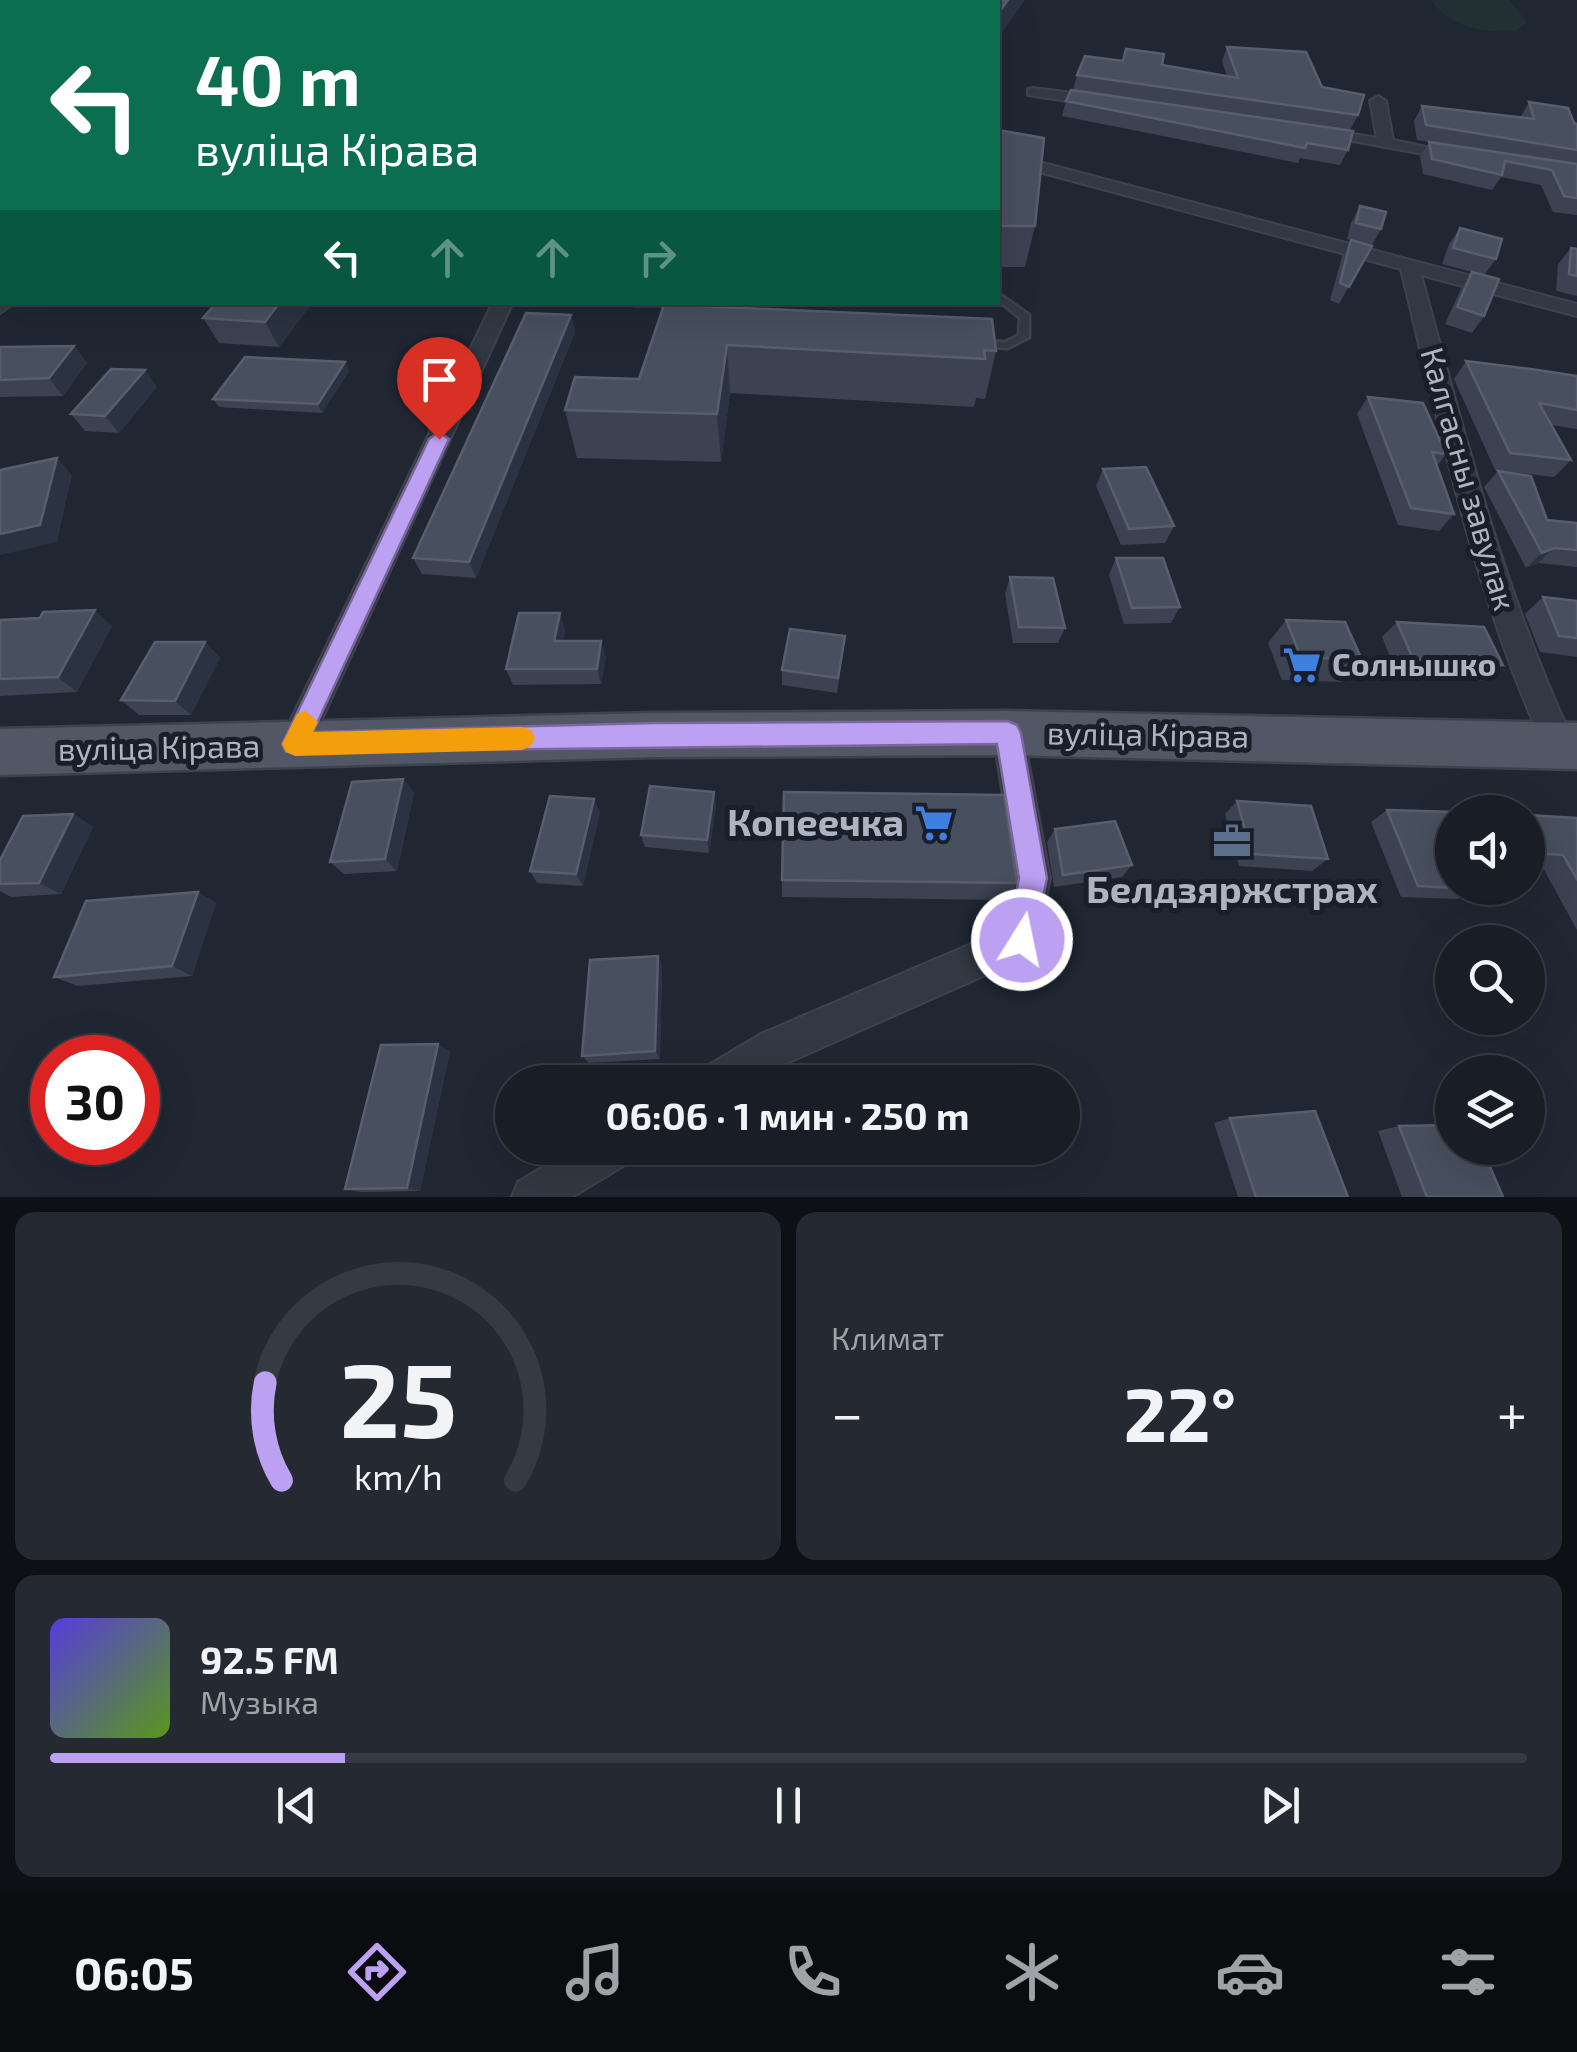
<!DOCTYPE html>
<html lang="ru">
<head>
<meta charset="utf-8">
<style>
	body { margin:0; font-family:"Exo 2",sans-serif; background:#252a32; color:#f1f3f6; height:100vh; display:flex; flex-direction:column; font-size:38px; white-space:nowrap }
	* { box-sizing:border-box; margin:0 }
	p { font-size:32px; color:#9fa2a7 }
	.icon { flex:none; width:55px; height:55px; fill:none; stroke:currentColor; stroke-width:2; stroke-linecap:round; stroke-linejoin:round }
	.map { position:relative; height:1197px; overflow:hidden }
	.sheet { display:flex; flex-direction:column; gap:15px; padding:15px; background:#0d1015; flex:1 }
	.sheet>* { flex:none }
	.banner { position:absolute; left:0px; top:0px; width:1000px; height:305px; box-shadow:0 10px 40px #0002,0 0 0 2px #363b43; background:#0b6e4f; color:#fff; overflow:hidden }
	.fabs { position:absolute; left:1435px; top:795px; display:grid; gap:20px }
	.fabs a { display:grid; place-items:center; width:110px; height:110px; border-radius:50%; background:#181d26; box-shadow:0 10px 40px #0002,0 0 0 2px #363b43; font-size:50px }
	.speed { position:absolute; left:30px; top:1035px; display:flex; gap:20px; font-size:50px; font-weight:700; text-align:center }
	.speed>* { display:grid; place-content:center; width:130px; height:130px; border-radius:50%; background:#181d26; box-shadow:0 10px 40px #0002,0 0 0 2px #363b43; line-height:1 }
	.speed .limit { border:15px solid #d22; background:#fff; color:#111 }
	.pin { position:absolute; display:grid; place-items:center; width:85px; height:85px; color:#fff; margin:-102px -42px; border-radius:50% 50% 50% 0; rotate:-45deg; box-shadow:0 0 10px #0007 }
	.pin .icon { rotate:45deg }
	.me { position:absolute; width:110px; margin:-55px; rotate:10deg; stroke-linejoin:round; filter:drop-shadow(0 0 8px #0008) }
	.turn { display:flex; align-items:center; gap:35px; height:210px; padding:0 30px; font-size:45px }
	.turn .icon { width:130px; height:130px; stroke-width:2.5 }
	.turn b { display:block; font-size:70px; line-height:85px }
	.lanes { display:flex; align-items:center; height:95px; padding:0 30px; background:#0003; justify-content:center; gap:50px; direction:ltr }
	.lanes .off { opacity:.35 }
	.big { font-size:75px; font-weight:700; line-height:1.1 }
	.sheet .card { flex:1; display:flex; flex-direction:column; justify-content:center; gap:15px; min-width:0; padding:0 35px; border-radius:20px; background:#252a32 }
	.sheet .dial { align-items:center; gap:0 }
	.dial svg { height:260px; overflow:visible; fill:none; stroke:#363b43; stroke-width:7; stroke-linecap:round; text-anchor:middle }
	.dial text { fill:#f1f3f6; stroke:none }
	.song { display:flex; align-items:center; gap:30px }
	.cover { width:120px; height:120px; border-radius:15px; background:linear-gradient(135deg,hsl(250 70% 55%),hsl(90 70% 35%)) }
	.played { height:10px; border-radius:5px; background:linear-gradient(90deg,#bca0f2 20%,#363b43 20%) }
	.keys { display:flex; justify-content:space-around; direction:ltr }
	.heat { display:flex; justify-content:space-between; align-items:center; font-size:55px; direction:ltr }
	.sheet .tiles { flex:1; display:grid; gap:15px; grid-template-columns:1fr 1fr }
	.card:last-child { grid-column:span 2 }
	.trip { position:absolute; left:495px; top:1065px; width:585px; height:100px; border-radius:50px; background:#181d26; box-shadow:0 10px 40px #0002,0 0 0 2px #363b43; font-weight:700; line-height:100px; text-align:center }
	.menu { display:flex; height:160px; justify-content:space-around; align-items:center; background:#0a0c0f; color:#9fa2a7 }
	.menu .icon { width:70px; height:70px }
	.menu .active { color:#bca0f2 }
	.menu b { font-size:45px; color:#f1f3f6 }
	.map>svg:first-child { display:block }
	.green { fill:#223034 }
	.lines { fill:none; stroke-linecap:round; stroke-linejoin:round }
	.service-casing { stroke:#3d424d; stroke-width:5 }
	.minor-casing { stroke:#3d424d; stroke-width:4 }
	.primary-casing { stroke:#3d424d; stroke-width:5 }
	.service { fill:#333944; fill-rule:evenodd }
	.minor { fill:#333944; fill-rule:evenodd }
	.primary { fill:#515764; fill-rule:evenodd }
	.wall { fill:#3c4252 }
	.shaded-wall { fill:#2b3241 }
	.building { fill:#484f5e; stroke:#585e6e; stroke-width:2.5 }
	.route { fill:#bca0f2; stroke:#7a689d; stroke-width:2.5 }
	.slow { fill:#f59e0b }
	.labels { text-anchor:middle; stroke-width:10; stroke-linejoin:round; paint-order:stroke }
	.street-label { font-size:32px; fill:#adb3c1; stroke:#191e28 }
	.poi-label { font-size:32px; font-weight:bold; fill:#adb3c1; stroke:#191e28; text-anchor:start }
	.near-poi-label { font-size:38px; font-weight:bold; fill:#adb3c1; stroke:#191e28; text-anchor:end }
</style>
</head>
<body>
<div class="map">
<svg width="1577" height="1197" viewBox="0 0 1577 1197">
	<rect width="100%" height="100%" fill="#202733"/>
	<!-- green -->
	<path class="green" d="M1431,0H1509L1527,22L1516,31C1483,33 1451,28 1431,0Z"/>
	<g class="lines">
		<!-- service casing -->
		<g class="service-casing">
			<path id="service" d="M864,0H874L871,2Z
				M0,188L2,189V193L0,194Z
				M0,222L2,223V229L0,228Z
				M998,293L1029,315V337L1008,348L973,346L972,344L977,341L1006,342L1019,335L1020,318L998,300Z
				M630,302H675L670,305H635Z"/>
		</g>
		<!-- minor casing -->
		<g class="minor-casing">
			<path id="minor" d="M1033,88L1106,97L1114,102L1106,107L1028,95V89Z
				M1378,96L1386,101L1393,140L1470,156L1462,161L1309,133L1317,128L1377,138L1370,101Z
				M998,151L1577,304V316L1421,275C1465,435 1504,594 1575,745L1570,755L1559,759L1548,755C1476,600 1441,434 1401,269L998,161Z
				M0,297L2,302H15L0,313Z
				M493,302H513L306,754L295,758L284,754L279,744Z
				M1008,719L1019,723L1023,733L1050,878L1035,953L789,1062L754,1082H698L704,1068L761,1034L1006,929L1016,878L993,733L997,723Z
				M575,1148H634L628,1163L572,1197H512L518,1182Z"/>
		</g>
		<!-- primary casing -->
		<g class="primary-casing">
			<path id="primary" d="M1008,711L1577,723V769L1008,755L654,757L0,775V729L654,713Z"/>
		</g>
		<!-- service -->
		<use href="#service" class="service"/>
		<!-- minor -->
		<use href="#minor" class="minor"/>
		<!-- primary -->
		<use href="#primary" class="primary"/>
	</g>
	<!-- wall -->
	<path class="wall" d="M1227,47L1322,87L1358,115L1350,130L1073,90L1077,75L1162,65L1227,76L1222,61Z
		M1066,101L1348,150L1340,165L1300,158L1298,163L1062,116Z
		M1529,102L1577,124V215L1553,212L1541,185L1501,177L1492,190L1423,174L1420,157L1429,142L1465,148L1417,140L1414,121L1422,106L1520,118Z
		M0,111L2,112V179H0Z
		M998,130L1035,226L1025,267H998Z
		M1360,206L1381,229L1339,304L1330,300L1342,257L1351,240L1347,239L1351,223Z
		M1460,228L1496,259L1484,275V316L1472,333L1445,324L1461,289L1472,272L1442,264L1449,244Z
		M1571,248L1577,249V296L1556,291L1558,264Z
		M313,302L279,347L219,343L203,318Z
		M713,307L996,351L985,399L976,398L974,407L730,393L721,462L577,458L565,410L639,379Z
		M571,315L575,332L476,578L422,574L413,558Z
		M74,346L87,363L63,396L0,397V347Z
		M1466,361L1577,376V429L1551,425L1571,460L1554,477L1495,470L1454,379Z
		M345,362L349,371L322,413L219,407L213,399Z
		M157,387L119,433L85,431L71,414Z
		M1368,397L1446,454L1437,466L1454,514L1439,531L1398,525L1357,414Z
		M1103,469L1174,526L1165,543L1121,545L1096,486Z
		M1498,471L1547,520L1577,523V567L1538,563L1526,568L1484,487Z
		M1116,558L1180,607L1171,623L1124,624L1109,575Z
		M1010,577L1065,628L1058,643H1013L1005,594Z
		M1543,597L1577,601V657L1540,652L1525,614Z
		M0,620L112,626L77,692L0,696Z
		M1286,620L1362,660L1341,682L1282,680L1268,643Z
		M1397,622L1503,665L1485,681L1397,674L1382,637Z
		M565,629L563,641L606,657L601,684L513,685L506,669Z
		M205,642L220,658L191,715H139L121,700Z
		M843,651L837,693L782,685V670Z
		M403,779L414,793L397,871L344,874L330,862Z
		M1237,801L1328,859L1312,871L1239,866L1225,814Z
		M716,805L709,853L645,847L641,835Z
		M1387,810L1452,888L1477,889L1458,899L1401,897L1371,822Z
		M600,812L583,886L537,883L530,871Z
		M73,814L93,827L61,894L11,897L0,891V860Z
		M1528,815L1577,818V930L1542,866L1528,865Z
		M1055,829L1132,865L1122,877L1054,887L1047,842Z
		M782,880L1017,883L1007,900L782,897Z
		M198,892L216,903L192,976L78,986L54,977Z
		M658,956L662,966L660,1059L589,1063L582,1056Z
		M450,1051L420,1191L361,1192L345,1189Z
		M1230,1118L1348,1197H1238L1214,1123Z
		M1399,1126L1503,1197H1402L1378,1131Z"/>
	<!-- shaded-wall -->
	<path class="shaded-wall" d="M1008,0H1025L998,38V13Z
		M2,128V158L0,154V130Z
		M280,302H313L279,347L265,322Z
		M571,315L575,332L476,578L469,562Z
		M727,345L730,393L721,462L717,414Z
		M74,346L87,363L63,396L49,378Z
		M345,362L349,371L322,413L318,404Z
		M145,370L157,387L119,433L105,416Z
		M57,458L72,475L57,542L0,555V534Z
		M1554,548L1538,563L1526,568L1542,553Z
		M95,610L112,626L77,692L58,677Z
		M560,613L565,629L560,657L554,641Z
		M601,641L606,657L601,684L597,669Z
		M205,642L220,658L191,715L175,701Z
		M403,779L414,793L397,871L385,859Z
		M714,792L716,805L709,853L707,840Z
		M594,799L600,812L583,886L576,874Z
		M73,814L93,827L61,894L39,883Z
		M198,892L216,903L192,976L172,966Z
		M658,956L662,966L660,1059L655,1051Z
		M438,1044L450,1051L420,1191L407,1188Z"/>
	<!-- building -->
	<path class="building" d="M786,0H835L834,2H785Z
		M964,0H1008L998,13V2H964Z
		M1227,47L1306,52L1322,87L1364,95L1358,115L1077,75L1085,56L1123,61L1126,49L1164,54L1162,65L1238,78Z
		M1071,90L1353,131L1348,150L1307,143L1305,148L1066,101Z
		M1529,102L1568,108L1574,123L1577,124V150L1426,125L1422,106L1534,119Z
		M0,111L2,112V128L0,130Z
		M998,130L1044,138L1035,226H1002L998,207Z
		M1429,142L1577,164V198L1564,196L1552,170L1505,161L1502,175L1432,159Z
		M1360,206L1386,212L1381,229L1356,223Z
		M1460,228L1502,239L1496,259L1453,248Z
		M1351,240L1372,246L1349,287L1340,283Z
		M1571,248L1577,249V276L1569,274Z
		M1472,272L1499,279L1484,316L1457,307Z
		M217,302H280L265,322L203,318Z
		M665,302H700L699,306L992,319L996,351L984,350L985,359L727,345L717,414L565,410L575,377L639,379Z
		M526,313L571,315L469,562L413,558Z
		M74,346L49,378L0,380V347Z
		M245,357L345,362L318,404L213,399Z
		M1466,361L1531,369L1577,376V410L1539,403L1571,460L1510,453Z
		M111,369L145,370L105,416L71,414Z
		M1368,397L1423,403L1446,454L1432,452L1454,514L1411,508Z
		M57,458L40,525L0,534V470Z
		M1146,467L1174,526L1129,529L1103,469Z
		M1498,471L1531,476L1547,520L1577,523V550L1554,548L1542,553Z
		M1116,558H1163L1180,607L1132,608Z
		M1010,577L1053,578L1065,628L1019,627Z
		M1543,597L1577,601V638L1559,636Z
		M95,610L58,677L0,679V620L40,618L43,612Z
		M519,613H560L554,641H601L597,669H506Z
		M1286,620L1345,622L1362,660L1301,657Z
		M1397,622L1484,627L1503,665L1413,659Z
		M790,629L845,636L838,678L782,670Z
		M155,642H205L175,701L121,700Z
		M403,779L385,859L330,862L352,782Z
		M650,786L714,792L707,840L641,835Z
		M784,792L1004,795L1017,883L782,880Z
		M550,796L594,799L576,874L530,871Z
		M1237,801L1311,806L1328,859L1252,854Z
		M1387,810L1456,812H1452V888H1476L1477,889L1418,886Z
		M73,814L39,883L0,884V860L23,816Z
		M1528,815L1577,818V879L1563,855L1528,853Z
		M1115,821L1132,865L1063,875L1055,829Z
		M198,892L172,966L54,977L86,901Z
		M658,956L655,1051L582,1056L590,960Z
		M438,1044L407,1188L345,1189L381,1045Z
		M1315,1111L1348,1197H1256L1230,1118Z
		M1452,1125V1148H1482L1503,1197H1427L1399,1126Z"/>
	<!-- route -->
	<path class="route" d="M439,432L449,439L313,732L654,723L1008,721L1017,725L1021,733L1047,878L1032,951L1022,955L1011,951L1007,940L1019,878L997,744L286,752L282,744L286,736L429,439Z"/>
	<!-- slow -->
	<path class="slow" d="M306,711L318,722L313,732L522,727L531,730L535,738L531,746L522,750L295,756L286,752L282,744L297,714Z"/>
	<!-- icons -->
	<defs>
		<g id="supermarket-bare" transform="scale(3)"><path d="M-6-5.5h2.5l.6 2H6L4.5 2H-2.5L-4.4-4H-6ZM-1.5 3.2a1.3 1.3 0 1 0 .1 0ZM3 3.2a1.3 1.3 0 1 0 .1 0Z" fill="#3f7fe0" stroke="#191e28" stroke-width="2.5" paint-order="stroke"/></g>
		<g id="office-bare" transform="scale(3)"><path d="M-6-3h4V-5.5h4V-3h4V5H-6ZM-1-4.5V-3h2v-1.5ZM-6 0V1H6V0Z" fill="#5c6f8a" stroke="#191e28" stroke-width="2.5" paint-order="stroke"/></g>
	</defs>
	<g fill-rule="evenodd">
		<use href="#supermarket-bare" x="1302" y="665"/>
		<use href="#supermarket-bare" x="934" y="823"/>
		<use href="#office-bare" x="1232" y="841"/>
	</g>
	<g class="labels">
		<!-- street labels -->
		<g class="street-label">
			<text transform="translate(1468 479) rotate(74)" y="11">Калгасны завулак</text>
			<text transform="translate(1148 735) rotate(1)" y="11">вуліца Кірава</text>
			<text transform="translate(159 748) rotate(-1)" y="11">вуліца Кірава</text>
		</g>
		<!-- poi labels -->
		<g class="poi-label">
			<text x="1332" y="676">Солнышко</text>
		</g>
		<!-- near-poi labels -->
		<g class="near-poi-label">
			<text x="904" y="836">Копеечка</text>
			<text x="1232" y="903" text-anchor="middle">Белдзяржстрах</text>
		</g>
	</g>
</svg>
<div class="fabs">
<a><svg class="icon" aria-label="sound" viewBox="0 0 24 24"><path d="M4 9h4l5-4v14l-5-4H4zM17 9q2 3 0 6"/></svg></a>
<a><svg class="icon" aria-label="search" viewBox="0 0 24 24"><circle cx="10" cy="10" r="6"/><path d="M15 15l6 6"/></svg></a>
<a><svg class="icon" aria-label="layers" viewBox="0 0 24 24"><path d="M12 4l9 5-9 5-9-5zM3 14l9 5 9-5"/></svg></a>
</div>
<div class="speed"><div class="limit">30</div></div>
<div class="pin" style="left:439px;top:439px;background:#d93025"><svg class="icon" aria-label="arrive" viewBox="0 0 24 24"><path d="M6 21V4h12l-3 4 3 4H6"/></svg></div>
<svg class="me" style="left:1022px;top:940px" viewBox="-20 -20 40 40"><circle r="17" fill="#bca0f2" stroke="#fff" stroke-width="3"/><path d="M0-11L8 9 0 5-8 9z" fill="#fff"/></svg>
<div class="trip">06:06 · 1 мин · 250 m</div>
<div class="banner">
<div class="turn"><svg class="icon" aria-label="left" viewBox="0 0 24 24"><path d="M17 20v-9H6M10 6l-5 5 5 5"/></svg><div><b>40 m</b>вуліца Кірава</div></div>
<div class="lanes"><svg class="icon" aria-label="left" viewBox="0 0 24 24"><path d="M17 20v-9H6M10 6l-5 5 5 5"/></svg><svg class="icon off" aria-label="ahead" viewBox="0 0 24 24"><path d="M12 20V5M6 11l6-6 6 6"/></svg><svg class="icon off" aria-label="ahead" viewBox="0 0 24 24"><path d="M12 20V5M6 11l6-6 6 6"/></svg><svg class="icon off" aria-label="right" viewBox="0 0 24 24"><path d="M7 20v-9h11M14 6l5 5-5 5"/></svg></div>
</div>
</div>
<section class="sheet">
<div class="tiles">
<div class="card dial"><svg viewBox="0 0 100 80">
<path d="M14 69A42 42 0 1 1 86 69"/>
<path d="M14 69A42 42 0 0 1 9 39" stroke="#bca0f2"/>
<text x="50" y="56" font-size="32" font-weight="700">25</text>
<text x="50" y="72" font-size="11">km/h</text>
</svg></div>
<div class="card"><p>Климат</p>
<div class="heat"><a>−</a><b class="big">22°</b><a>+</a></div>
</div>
<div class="card">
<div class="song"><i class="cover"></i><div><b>92.5 FM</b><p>Музыка</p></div></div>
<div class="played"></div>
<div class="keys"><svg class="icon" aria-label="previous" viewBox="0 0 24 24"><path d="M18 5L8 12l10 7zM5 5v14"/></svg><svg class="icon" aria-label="pause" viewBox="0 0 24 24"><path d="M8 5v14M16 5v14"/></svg><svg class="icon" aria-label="next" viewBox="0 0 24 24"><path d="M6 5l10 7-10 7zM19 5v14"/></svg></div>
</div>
</div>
</section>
<nav class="menu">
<b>06:05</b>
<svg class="icon active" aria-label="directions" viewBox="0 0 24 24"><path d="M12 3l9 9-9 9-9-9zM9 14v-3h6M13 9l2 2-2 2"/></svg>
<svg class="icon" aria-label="music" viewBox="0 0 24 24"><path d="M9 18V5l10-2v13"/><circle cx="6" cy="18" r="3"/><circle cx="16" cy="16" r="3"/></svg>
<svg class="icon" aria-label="phone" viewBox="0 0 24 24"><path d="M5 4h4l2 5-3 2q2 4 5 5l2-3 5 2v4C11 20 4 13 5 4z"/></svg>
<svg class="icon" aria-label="climate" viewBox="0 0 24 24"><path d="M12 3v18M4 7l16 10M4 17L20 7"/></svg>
<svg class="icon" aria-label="car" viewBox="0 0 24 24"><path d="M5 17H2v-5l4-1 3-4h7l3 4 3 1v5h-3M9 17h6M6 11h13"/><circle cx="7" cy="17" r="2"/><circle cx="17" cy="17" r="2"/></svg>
<svg class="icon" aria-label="filters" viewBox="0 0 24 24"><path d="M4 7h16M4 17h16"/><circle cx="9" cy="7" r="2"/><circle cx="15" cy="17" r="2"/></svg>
</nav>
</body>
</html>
